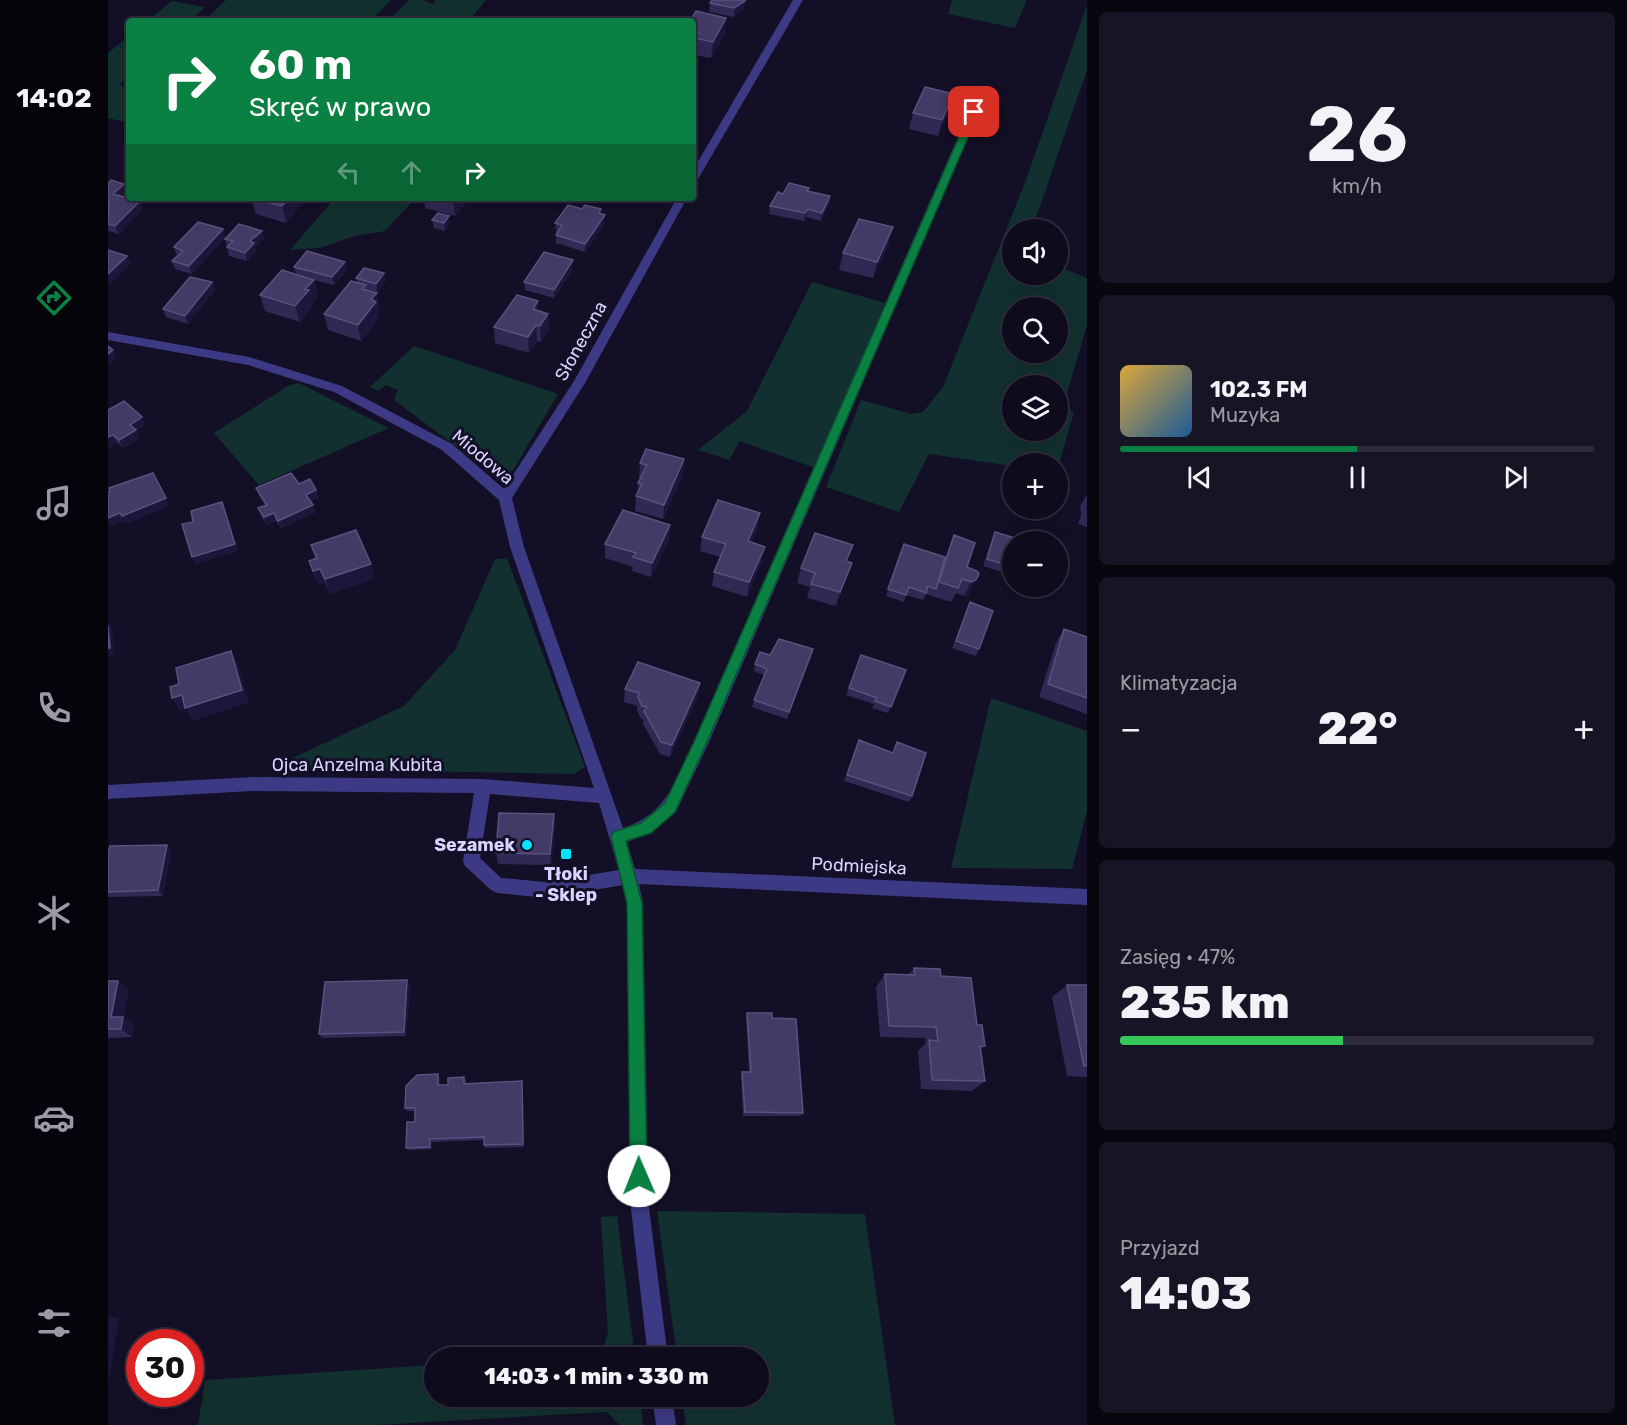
<!DOCTYPE html>
<html lang="pl">
<head>
<meta charset="utf-8">
<style>
	body { margin:0; font-family:Rubik,sans-serif; background:#171425; color:#f1f3f6; height:100vh; display:flex; flex-direction:column; font-size:22px; white-space:nowrap }
	* { box-sizing:border-box; margin:0 }
	p { font-size:20px; color:#9b9ba3 }
	.icon { flex:none; width:33px; height:33px; fill:none; stroke:currentColor; stroke-width:2; stroke-linecap:round; stroke-linejoin:round }
	.map { position:relative; flex:1; overflow:hidden }
	.panel { display:flex; flex-direction:column; gap:12px; padding:12px; background:#08060f; width:540px }
	.panel>* { flex:none }
	.banner { position:absolute; left:18px; top:18px; width:570px; height:183px; border-radius:6px; box-shadow:0 6px 24px #0002,0 0 0 2px #2e2b3b; background:#0b8043; color:#fff; overflow:hidden }
	.controls { position:absolute; left:894px; top:219px; display:grid; gap:12px }
	.controls a { display:grid; place-items:center; width:66px; height:66px; border-radius:50%; background:#0e0b1c; box-shadow:0 6px 24px #0002,0 0 0 2px #2e2b3b; font-size:30px }
	.speed { position:absolute; left:18px; top:1329px; display:flex; gap:12px; font-size:30px; font-weight:700; text-align:center }
	.speed>* { display:grid; place-content:center; width:78px; height:78px; border-radius:50%; background:#0e0b1c; box-shadow:0 6px 24px #0002,0 0 0 2px #2e2b3b; line-height:1 }
	.speed .limit { border:9px solid #d22; background:#fff; color:#111 }
	.pin { position:absolute; display:grid; place-items:center; width:51px; height:51px; color:#fff; margin:-26px; border-radius:12px; box-shadow:0 3px 9px #0006 }
	.me { position:absolute; width:66px; margin:-33px; rotate:359deg; stroke-linejoin:round; filter:drop-shadow(0 0 4px #0008) }
	.turn { display:flex; align-items:center; gap:21px; height:126px; padding:0 24px; font-size:27px }
	.turn .icon { width:78px; height:78px; stroke-width:2.5 }
	.turn b { display:block; font-size:42px; line-height:51px }
	.lanes { display:flex; align-items:center; height:57px; padding:0 24px; background:#0003; justify-content:center; gap:30px; direction:ltr }
	.lanes .off { opacity:.35 }
	.big { font-size:45px; font-weight:800; line-height:1.1 }
	.panel .card { flex:1; display:flex; flex-direction:column; justify-content:center; gap:9px; min-width:0; padding:0 21px; border-radius:9px; background:#171425 }
	.panel .dial { align-items:center; gap:0 }
	.dial b { font-size:78px; line-height:1 }
	.song { display:flex; align-items:center; gap:18px }
	.cover { width:72px; height:72px; border-radius:9px; background:linear-gradient(135deg,hsl(40 70% 55%),hsl(210 70% 35%)) }
	.played { height:6px; border-radius:3px; background:linear-gradient(90deg,#0b8043 50%,#2e2b3b 50%) }
	.keys { display:flex; justify-content:space-around; direction:ltr }
	.heat { display:flex; justify-content:space-between; align-items:center; font-size:33px; direction:ltr }
	.charge { height:9px; border-radius:4px; background:linear-gradient(90deg,#34c759 47%,#2e2b3b 0) }
	.trip { position:absolute; left:316px; top:1347px; width:345px; height:60px; border-radius:30px; background:#0e0b1c; box-shadow:0 6px 24px #0002,0 0 0 2px #2e2b3b; font-weight:800; line-height:60px; text-align:center }
	main { display:flex; flex:1; min-height:0 }
	.menu { display:flex; flex-direction:column; width:108px; justify-content:space-around; align-items:center; background:#06040b; color:#9b9ba3 }
	.menu .icon { width:42px; height:42px }
	.menu .selected { color:#0b8043 }
	.menu b { font-size:27px; color:#f1f3f6 }
	.map>svg:first-child { display:block }
	.green { fill:#12302f; fill-rule:evenodd }
	.lines { fill:none; stroke-linecap:round; stroke-linejoin:round }
	.minor { fill:#3d3a85; fill-rule:evenodd }
	.wall { fill:#312854 }
	.shaded-wall { fill:#1d163a }
	.building { fill:#433a66; stroke:#5a527e; stroke-width:1.5 }
	.route { fill:#0b8043; stroke:#07532c; stroke-width:1.5 }
	.poi-dot { fill:#00e5ff; stroke:#130f26; stroke-width:2 }
	.labels { text-anchor:middle; stroke-width:6; stroke-linejoin:round; paint-order:stroke }
	.street-label { font-size:18px; fill:#d9d4ff; stroke:#130f26 }
	.poi-label { font-size:18px; font-weight:bold; fill:#d9d4ff; stroke:#130f26; text-anchor:end }
</style>
</head>
<body>
<main>
<nav class="menu">
<b>14:02</b>
<svg class="icon selected" aria-label="directions" viewBox="0 0 24 24"><path d="M12 3l9 9-9 9-9-9zM9 14v-3h6M13 9l2 2-2 2"/></svg>
<svg class="icon" aria-label="music" viewBox="0 0 24 24"><path d="M9 18V5l10-2v13"/><circle cx="6" cy="18" r="3"/><circle cx="16" cy="16" r="3"/></svg>
<svg class="icon" aria-label="phone" viewBox="0 0 24 24"><path d="M5 4h4l2 5-3 2q2 4 5 5l2-3 5 2v4C11 20 4 13 5 4z"/></svg>
<svg class="icon" aria-label="climate" viewBox="0 0 24 24"><path d="M12 3v18M4 7l16 10M4 17L20 7"/></svg>
<svg class="icon" aria-label="car" viewBox="0 0 24 24"><path d="M5 17H2v-5l4-1 3-4h7l3 4 3 1v5h-3M9 17h6M6 11h13"/><circle cx="7" cy="17" r="2"/><circle cx="17" cy="17" r="2"/></svg>
<svg class="icon" aria-label="filters" viewBox="0 0 24 24"><path d="M4 7h16M4 17h16"/><circle cx="9" cy="7" r="2"/><circle cx="15" cy="17" r="2"/></svg>
</nav>
<div class="map">
<svg width="979" height="1425" viewBox="0 0 979 1425">
	<rect width="100%" height="100%" fill="#130f26"/>
	<!-- green -->
	<path class="green" d="M118,0H283L263,21H96Z
		M301,0H315L325,4L328,0H378L361,21H280Z
		M844,0H919L907,28L840,14Z
		M64,1L97,7L82,21H39Z
		M979,5V70L924,229L904,230V274H950V266L979,278V325L955,407L966,412L950,468V464H904V466L821,454L791,512L718,487L753,400L803,414L815,412L835,387L918,180ZM904,308H950V352H904ZM904,386H950V430H904Z
		M21,36V75L11,85L21,87V123L0,118V53Z
		M227,198H297L304,202L277,231L246,236L212,248L182,250Z
		M704,282L777,303L707,468L632,441L621,460L590,450L639,411Z
		M306,346L450,394L406,469L398,476L389,477L286,400L290,390L278,385L270,391L262,387Z
		M191,383L281,428L151,485L106,433L180,386Z
		M399,558L477,767L466,774L189,769L178,761L296,706L347,650L387,559Z
		M883,698L979,731V811L964,869L843,868Z
		M549,1211L757,1214L787,1425H578L574,1397L651,1396V1358L569,1357Z
		M509,1216L527,1357H447L494,1354L500,1332L493,1217Z
		M327,1365V1396L532,1397L535,1425H511L499,1412L269,1425H90L97,1380Z"/>
	<g class="lines">
		<!-- minor -->
		<path class="minor" d="M685,0H695L590,179L585,182V170Z
			M866,109L871,112L601,742L568,812L544,833L519,842L527,869L979,889V905L531,884L535,903L540,1200L560,1358H540L522,1200L519,903L515,885L438,898L389,893L383,890L357,866L355,861L366,793L144,791L0,799V785L144,777L375,779L486,788L402,547L391,500L334,450L226,392L140,365L0,340V332L141,357L234,386L344,444L396,489L466,381L569,198H579L477,383L404,498L416,547L515,828C560,814 567,780 586,741L861,112ZM382,794L491,803L511,870L438,882L393,878L372,858Z
			M544,1396H564L568,1425H548Z"/>
	</g>
	<!-- wall -->
	<path class="wall" d="M604,0H634L636,9L626,17L601,12L602,3Z
		M588,11L617,34L603,58L586,55L585,21H583Z
		M841,110L830,136L801,129L805,113Z
		M0,183L16,184L19,192L14,196L35,209L11,234L0,231Z
		M701,188L700,191L722,196L721,204L713,221L698,217L696,221L661,214L662,206L675,194Z
		M143,198L198,199L178,223L148,214Z
		M316,198H361L347,216L317,208Z
		M474,209H493V214L497,223L477,252L448,243V235L449,232H448L447,223Z
		M324,220L342,224L337,231L326,228Z
		M115,229L117,238L84,274L67,269L64,261L69,256L66,247Z
		M117,239H156L147,247L148,251L139,261L121,256Z
		M781,243L765,278L731,270L735,253Z
		M465,260V269L446,298L417,290L416,282Z
		M186,267L239,270L226,285L206,280L210,296L204,302L205,306L192,322L157,311L152,295L188,274Z
		M248,278L278,281L269,292L258,289L272,309L270,311L271,318L253,341L220,330L216,314L249,283Z
		M104,282L107,290L80,324L58,317L55,309Z
		M430,311L440,314L441,330L433,342L429,341L421,353L387,343L386,327Z
		M0,410L37,425L28,431L32,438L15,448L9,442L0,448Z
		M576,459L575,475L555,519L527,511L528,496L529,493L530,483L532,478H531L532,463Z
		M191,484L208,490L211,498L203,501L205,505L208,512L173,528L168,521L159,525L153,516L150,508L157,505L151,496L148,488Z
		M979,494V527L970,524L973,515L972,506Z
		M562,525L561,540L543,577L524,571L525,567L497,558V544Z
		M650,528L643,542L654,561L639,597L604,586L606,572L612,557L592,551L594,537Z
		M887,532L899,565L896,573L875,566L884,539Z
		M846,535L859,567L869,571L861,595L856,596L848,593L843,602L818,594L815,600L798,595L796,602L778,596L796,544L837,558Z
		M203,545L267,578L222,594L217,583L210,585L206,575L201,561L207,559Z
		M740,561L744,563L728,606L699,598L702,587L689,583L693,568Z
		M862,602L871,649L868,656L844,648Z
		M956,629L979,637V714L931,697L948,643Z
		M662,655L703,656L679,719L644,707L646,700L656,675L646,671L647,664Z
		M798,670L780,713L764,708L766,704L738,695L741,688Z
		M517,689L590,696L562,757L552,754L535,724V719H533L529,710V706L516,702Z
		M748,747L804,796L801,802L736,781Z
		M446,814L447,826L443,865L390,864L388,853Z
		M59,845L63,850L55,896L0,897V853Z
		M806,968L833,976L869,1025L877,1046L873,1049L877,1081L864,1091L813,1089L810,1051L818,1043L817,1038L772,1037L768,987L777,974L800,975Z
		M299,980L302,985L298,1036L214,1038L211,1034Z
		M0,981H10L21,990L15,1017L26,1025L24,1037L0,1038Z
		M959,985H979V1077L959,1076L944,997Z
		M639,1013L664,1018L695,1113L692,1116H635L633,1075L634,1072H641L638,1017Z
		M356,1077L358,1081V1084L415,1085L416,1147L377,1148L376,1145V1140L324,1142V1149L300,1150L298,1148L307,1122V1111H299L297,1108L332,1078V1085H340Z"/>
	<!-- shaded-wall -->
	<path class="shaded-wall" d="M633,0H634V3L637,1L636,9L626,17V8Z
		M618,18L617,34L603,58L605,42Z
		M846,94L841,110L830,136L834,120Z
		M16,184L19,192L8,202L5,194Z
		M722,196L721,204L713,221L714,213Z
		M181,198H198V199L178,223L174,206Z
		M346,198H361L347,216L345,199Z
		M32,201L35,209L11,234L7,226Z
		M700,209L698,217L696,221L697,213Z
		M497,215V223L477,252V244Z
		M341,216L342,224L337,231L336,223Z
		M785,227L781,243L765,278L769,262Z
		M115,229L117,238L84,274L81,266Z
		M154,231L156,239L147,247L148,251L139,261L137,253L142,241Z
		M19,256L23,264L0,286V274Z
		M465,260V269L446,298V290Z
		M237,262L239,270L226,285L224,277Z
		M276,273L278,281L269,292L268,284Z
		M206,280L210,296L204,302L205,306L192,322L187,306L197,289Z
		M104,282L107,290L80,324L77,316Z
		M269,293L272,309L270,311L271,318L253,341L250,325L263,299Z
		M430,301L431,317L425,309Z
		M440,314L441,330L433,342L432,326Z
		M428,325L429,341L421,353L420,337Z
		M5,350L9,358L0,364V354Z
		M34,417L37,425L28,431L32,438L15,448L11,440L22,425Z
		M5,435L9,442L0,448V437Z
		M576,459L575,475L555,519L556,505Z
		M208,490L211,498L201,502L198,495Z
		M58,498L61,506L18,524L16,521L0,527V518Z
		M114,502L130,551L87,565L84,557Z
		M205,505L208,512L173,528L170,521Z
		M166,513L168,521L159,525L156,517Z
		M652,513L650,528L638,556L640,541Z
		M562,525L561,540L543,577L544,563Z
		M657,547L654,561L639,597L641,582Z
		M744,563L739,577L728,606L732,592Z
		M263,564L267,578L222,594L217,579Z
		M212,569L217,583L210,585L205,571Z
		M868,580L861,595L856,596L863,582Z
		M0,620L4,626L6,655L0,656Z
		M123,651L130,664L141,703L85,721L78,709L72,711L64,698Z
		M592,683L590,696L562,757L564,745Z
		M446,814L447,826L443,865L442,854Z
		M59,845L63,850L55,896L50,890Z
		M299,980L302,985L298,1036L296,1032Z
		M10,981L21,990L14,1025L3,1017Z
		M15,1017L26,1025L24,1037L13,1029Z
		M330,1074L332,1078V1088L330,1085Z
		M414,1081L415,1085L416,1147L415,1144Z
		M322,1139L324,1142V1149L322,1147Z
		M0,1316L11,1318L0,1388Z"/>
	<!-- building -->
	<path class="building" d="M604,0H633L637,1L626,8L602,3Z
		M588,11L618,18L605,42L587,38L591,32L585,31V25L588,21L583,19Z
		M817,87L846,94L834,120L805,113Z
		M3,180L16,184L5,194L32,201L7,226L0,224L1,198L0,197V183Z
		M681,183L701,188L699,191L722,196L714,213L700,209L697,213L662,206L670,192L675,194Z
		M143,198H181L174,206Z
		M460,205L474,209L477,205L493,209L491,213L497,215L477,244L448,235L454,225L447,223Z
		M330,213L341,216L336,223L324,220Z
		M751,219L785,227L769,262L735,253Z
		M90,222L115,229L81,266L64,261L75,251L66,247Z
		M131,224L154,231L142,241L146,243L137,253L119,247L125,241L117,239Z
		M0,250L19,256L0,274Z
		M199,251L237,262L224,277L186,267Z
		M436,252L465,260L446,290L416,282Z
		M256,268L276,273L268,284L248,278Z
		M174,270L206,280L197,289L201,290L187,306L152,295Z
		M82,277L104,282L77,316L55,309Z
		M243,281L258,285L254,289L269,293L263,299L268,302L250,325L216,314Z
		M409,295L430,301L425,309L440,314L432,326L428,325L420,337L386,327Z
		M0,346L5,350L0,354Z
		M16,401L34,417L22,425L28,430L11,440L5,435L0,437V410Z
		M538,449L576,459L556,505L528,496L534,484L530,483L539,465L532,463Z
		M45,473L58,498L14,516L12,513L0,518V492L2,491L1,488Z
		M183,473L191,484L202,479L208,490L198,495L205,505L170,521L166,513L156,517L150,508L159,505L148,488Z
		M610,500L652,513L640,541L657,547L641,582L606,572L618,544L594,537Z
		M114,502L127,544L84,557L74,524L85,522L83,511Z
		M515,510L562,525L544,563L525,557L528,553L497,544Z
		M248,530L263,564L217,579L212,569L205,571L201,561L209,558L203,545Z
		M887,532L907,538L906,542H904V548L899,565L879,559Z
		M707,533L745,545L738,561L744,563L732,592L703,584L707,573L693,568Z
		M846,535L867,543L859,567L869,571L871,574L868,580L863,582L854,579L850,588L831,582Z
		M796,544L837,557L828,589L820,586L818,593L801,587L798,595L780,589Z
		M862,602L885,611L871,649L848,641Z
		M0,626L2,648H0Z
		M956,629L979,637V698L940,684Z
		M671,639L705,649L681,712L646,700L659,669L647,664L652,652L662,655Z
		M123,651L134,690L77,708L74,695L64,698L62,687L71,684L68,668Z
		M753,655L798,670L783,707L767,701L769,698L741,688Z
		M530,662L592,683L564,745L553,742L536,711L539,707L534,706L530,697L531,693L517,689Z
		M751,740L785,753L789,742L818,753L804,796L739,775Z
		M391,813L446,814L442,854L388,853Z
		M59,845L50,890L0,892V853L2,846Z
		M806,968L832,969L833,976L863,978L869,1025H874L877,1046H872L877,1081L824,1080L821,1040L830,1041L828,1027L781,1026L777,974L807,975Z
		M299,980L296,1032L211,1034L217,982Z
		M0,981H10L3,1017H15L13,1029H0Z
		M959,985H979V1066H976Z
		M639,1013H664V1018L688,1019L695,1113L637,1112L634,1072H643Z
		M330,1074V1085H340V1078L356,1077V1084L414,1081L415,1144L376,1145V1137L322,1139V1147L298,1148L299,1122H307V1108H297L298,1086L309,1075Z"/>
	<!-- route -->
	<path class="route" d="M866,110L871,112L599,742L567,812L543,833L518,841L534,903L539,1176L537,1182L531,1185L525,1182L522,1176L519,903L503,837L505,832L533,823L557,803L586,742L862,112Z"/>
	<!-- markers -->
	<g class="poi-dot">
		<circle cx="419" cy="845" r="6"/>
		<rect x="452" y="848" width="12" height="12" rx="3"/>
	</g>
	<g class="labels">
		<!-- street labels -->
		<g class="street-label">
			<text transform="translate(473 341) rotate(-61)" y="6">Słoneczna</text>
			<text transform="translate(375 457) rotate(40)" y="6">Miodowa</text>
			<text x="249" y="771">Ojca Anzelma Kubita</text>
			<text transform="translate(751 866) rotate(3)" y="6">Podmiejska</text>
		</g>
		<!-- poi labels -->
		<g class="poi-label">
			<text x="407" y="851">Sezamek</text>
			<text x="458" y="880" text-anchor="middle">Tłoki<tspan x="458" dy="21">- Sklep</tspan></text>
		</g>
	</g>
</svg>
<div class="controls">
<a><svg class="icon" aria-label="sound" viewBox="0 0 24 24"><path d="M4 9h4l5-4v14l-5-4H4zM17 9q2 3 0 6"/></svg></a>
<a><svg class="icon" aria-label="search" viewBox="0 0 24 24"><circle cx="10" cy="10" r="6"/><path d="M15 15l6 6"/></svg></a>
<a><svg class="icon" aria-label="layers" viewBox="0 0 24 24"><path d="M12 4l9 5-9 5-9-5zM3 14l9 5 9-5"/></svg></a>
<a>+</a>
<a>−</a>
</div>
<div class="speed"><div class="limit">30</div></div>
<div class="pin" style="left:866px;top:112px;background:#d93025"><svg class="icon" aria-label="arrive" viewBox="0 0 24 24"><path d="M6 21V4h12l-3 4 3 4H6"/></svg></div>
<svg class="me" style="left:531px;top:1176px" viewBox="-20 -20 40 40"><circle r="19" fill="#fff"/><path d="M0-13L10 11 0 6-10 11z" fill="#0b8043"/></svg>
<div class="trip">14:03 · 1 min · 330 m</div>
<div class="banner">
<div class="turn"><svg class="icon" aria-label="right" viewBox="0 0 24 24"><path d="M7 20v-9h11M14 6l5 5-5 5"/></svg><div><b>60 m</b>Skręć w prawo</div></div>
<div class="lanes"><svg class="icon off" aria-label="left" viewBox="0 0 24 24"><path d="M17 20v-9H6M10 6l-5 5 5 5"/></svg><svg class="icon off" aria-label="ahead" viewBox="0 0 24 24"><path d="M12 20V5M6 11l6-6 6 6"/></svg><svg class="icon" aria-label="right" viewBox="0 0 24 24"><path d="M7 20v-9h11M14 6l5 5-5 5"/></svg></div>
</div>
</div>
<section class="panel">
<div class="card dial"><b>26</b><p>km/h</p></div>
<div class="card">
<div class="song"><i class="cover"></i><div><b>102.3 FM</b><p>Muzyka</p></div></div>
<div class="played"></div>
<div class="keys"><svg class="icon" aria-label="previous" viewBox="0 0 24 24"><path d="M18 5L8 12l10 7zM5 5v14"/></svg><svg class="icon" aria-label="pause" viewBox="0 0 24 24"><path d="M8 5v14M16 5v14"/></svg><svg class="icon" aria-label="next" viewBox="0 0 24 24"><path d="M6 5l10 7-10 7zM19 5v14"/></svg></div>
</div>
<div class="card"><p>Klimatyzacja</p>
<div class="heat"><a>−</a><b class="big">22°</b><a>+</a></div>
</div>
<div class="card"><p>Zasięg · 47%</p><b class="big">235 km</b><div class="charge"></div></div>
<div class="card"><p>Przyjazd</p><b class="big">14:03</b></div>
</section>
</main>
</body>
</html>
